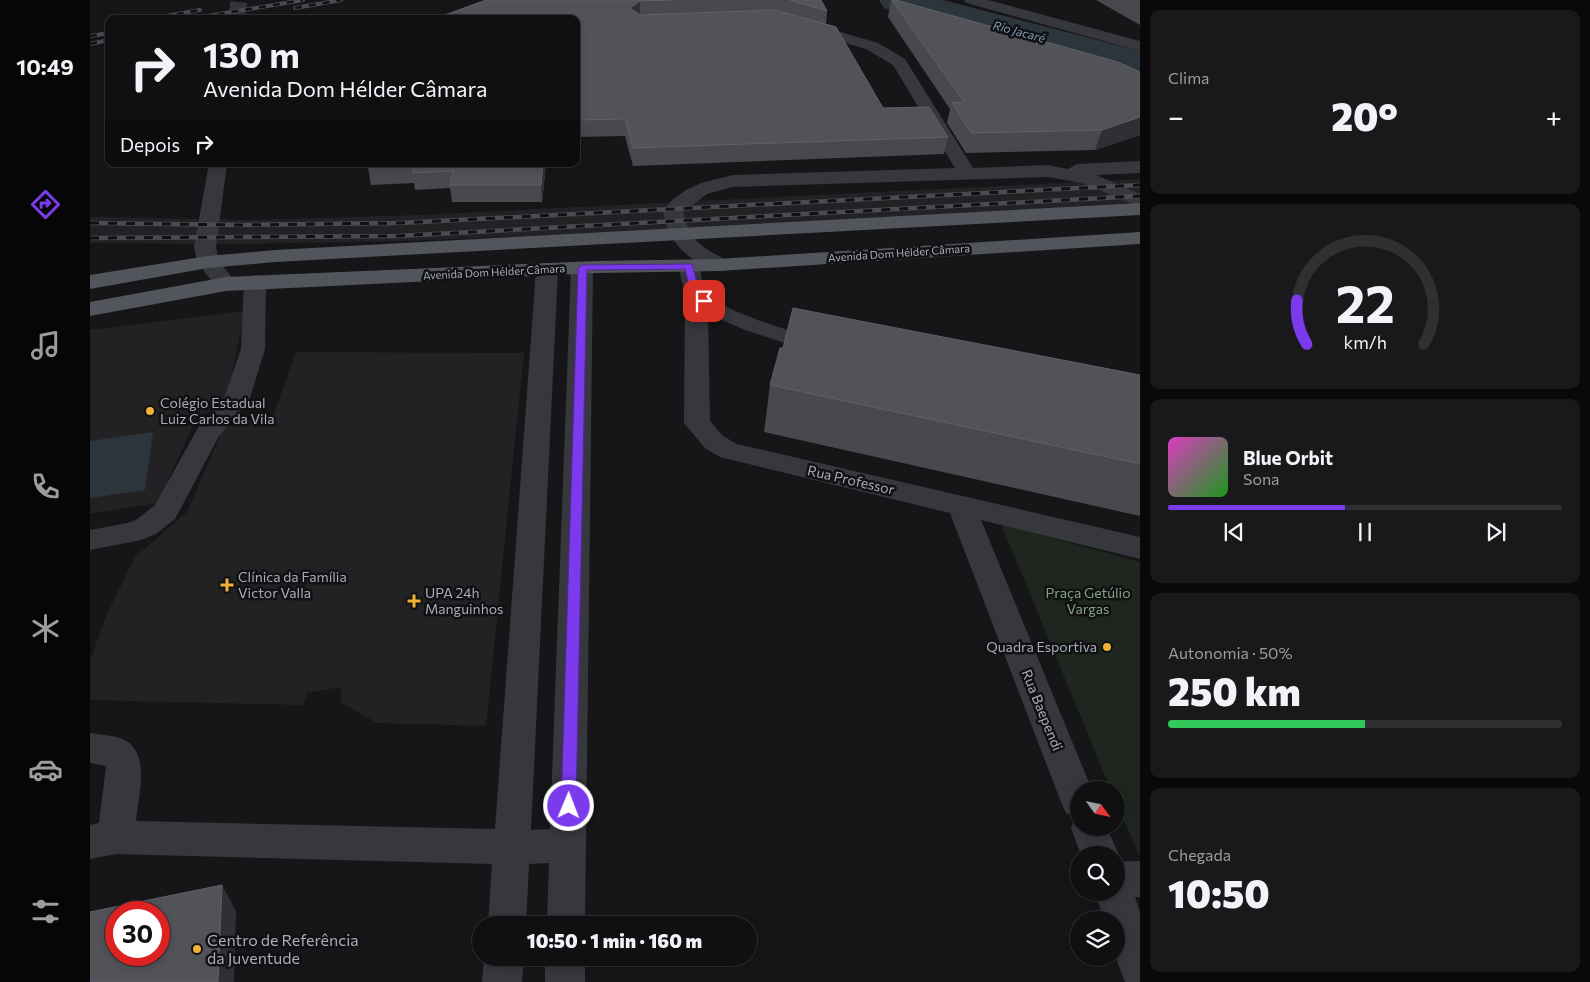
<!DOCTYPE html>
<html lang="pt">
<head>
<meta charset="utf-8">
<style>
	body { margin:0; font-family:Commissioner,sans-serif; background:#19191b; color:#f1f3f6; height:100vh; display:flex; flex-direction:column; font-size:19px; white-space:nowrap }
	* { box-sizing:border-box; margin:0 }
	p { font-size:16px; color:#9c9d9f }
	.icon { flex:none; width:28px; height:28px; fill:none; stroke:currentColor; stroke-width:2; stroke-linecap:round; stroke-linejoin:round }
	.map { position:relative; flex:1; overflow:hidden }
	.side { display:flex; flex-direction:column; gap:10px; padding:10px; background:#09090a; width:450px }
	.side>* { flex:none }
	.top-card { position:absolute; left:15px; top:15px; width:475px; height:152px; border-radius:10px; box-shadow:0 2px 8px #0003,0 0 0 1px #303032; background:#101012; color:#f1f3f6; overflow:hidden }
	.needle { width:32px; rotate:123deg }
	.controls { position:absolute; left:980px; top:781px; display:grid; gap:10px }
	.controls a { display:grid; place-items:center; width:55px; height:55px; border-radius:50%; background:#101012; box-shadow:0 2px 8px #0003,0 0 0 1px #303032; font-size:25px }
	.speed { position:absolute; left:15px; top:901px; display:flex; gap:10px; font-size:25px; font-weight:700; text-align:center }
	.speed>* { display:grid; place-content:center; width:65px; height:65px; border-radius:50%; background:#101012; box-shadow:0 2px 8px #0003,0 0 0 1px #303032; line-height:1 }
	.speed .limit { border:8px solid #d22; background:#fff; color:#111 }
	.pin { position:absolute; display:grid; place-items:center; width:42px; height:42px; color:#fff; margin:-21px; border-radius:10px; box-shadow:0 2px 8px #0006 }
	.me { position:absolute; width:55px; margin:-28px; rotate:1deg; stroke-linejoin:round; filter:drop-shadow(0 0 4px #0008) }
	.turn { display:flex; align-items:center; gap:18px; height:105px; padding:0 15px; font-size:22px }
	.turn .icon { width:65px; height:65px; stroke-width:2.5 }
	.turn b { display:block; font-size:35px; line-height:42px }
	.then { display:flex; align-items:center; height:48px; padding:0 15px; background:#0003; gap:10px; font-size:19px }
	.big { font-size:38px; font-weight:800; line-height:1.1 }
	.side .card { flex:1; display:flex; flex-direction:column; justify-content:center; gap:8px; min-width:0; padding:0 18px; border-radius:10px; background:#19191b }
	.side .dial { align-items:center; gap:0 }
	.dial svg { height:130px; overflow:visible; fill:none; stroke:#303032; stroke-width:7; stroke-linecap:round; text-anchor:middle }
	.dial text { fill:#f1f3f6; stroke:none }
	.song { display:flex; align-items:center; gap:15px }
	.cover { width:60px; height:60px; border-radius:8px; background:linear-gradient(135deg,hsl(310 70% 55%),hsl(120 70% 35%)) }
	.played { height:5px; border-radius:2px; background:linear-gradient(90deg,#7c3aed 45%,#303032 45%) }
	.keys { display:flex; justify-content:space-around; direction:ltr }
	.heat { display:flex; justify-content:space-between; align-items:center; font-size:28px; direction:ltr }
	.charge { height:8px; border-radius:4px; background:linear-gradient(90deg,#34c759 50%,#303032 0) }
	.trip { position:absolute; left:382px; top:916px; width:285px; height:50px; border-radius:25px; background:#101012; box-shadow:0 2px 8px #0003,0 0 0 1px #303032; font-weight:800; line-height:50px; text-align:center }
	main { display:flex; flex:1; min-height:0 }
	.tabs { display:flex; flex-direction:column; width:90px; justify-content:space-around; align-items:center; background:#060607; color:#9c9d9f }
	.tabs .icon { width:35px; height:35px }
	.tabs .selected { color:#7c3aed }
	.tabs b { font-size:22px; color:#f1f3f6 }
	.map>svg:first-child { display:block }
	.built { fill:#222225 }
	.green { fill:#1e261f }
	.water { fill:#2c353c }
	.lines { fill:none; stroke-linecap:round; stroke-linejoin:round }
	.river { fill:#2c353c; fill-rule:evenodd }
	.minor-tunnel { stroke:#333438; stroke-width:17; stroke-dasharray:17 8; stroke-linecap:butt }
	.minor { fill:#37383d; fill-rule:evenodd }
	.major { fill:#53555c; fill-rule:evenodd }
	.rail-far1-casing { stroke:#4a4c52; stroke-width:4 }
	.rail-casing { stroke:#4a4c52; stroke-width:4.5 }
	.rail-far1 { stroke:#111113; stroke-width:2.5; stroke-dasharray:7; stroke-linecap:butt }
	.rail { stroke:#111113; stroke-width:3; stroke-dasharray:9; stroke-linecap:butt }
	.wall { fill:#47494d }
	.shaded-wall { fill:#2f3033 }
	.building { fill:#525359; stroke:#5f6168; fill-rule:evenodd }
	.route { fill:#7c3aed; stroke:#51269a }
	.poi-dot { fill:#f2b134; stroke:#111113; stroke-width:2 }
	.labels { text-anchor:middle; stroke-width:5; stroke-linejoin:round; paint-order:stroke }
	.far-street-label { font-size:11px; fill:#a8adb8; stroke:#111113 }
	.far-water-label { font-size:12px; font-style:italic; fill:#7f9bb3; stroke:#111113 }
	.poi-label { font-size:14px; fill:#a8adb8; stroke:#111113; text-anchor:start }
	.street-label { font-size:14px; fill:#a8adb8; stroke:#111113 }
	.park-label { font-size:14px; fill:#7fa381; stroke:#111113 }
	.near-poi-label { font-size:16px; fill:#a8adb8; stroke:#111113; text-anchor:start }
</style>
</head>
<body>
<main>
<nav class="tabs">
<b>10:49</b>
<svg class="icon selected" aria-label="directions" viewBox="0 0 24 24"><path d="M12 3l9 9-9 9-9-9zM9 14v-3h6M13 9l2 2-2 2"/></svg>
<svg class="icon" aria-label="music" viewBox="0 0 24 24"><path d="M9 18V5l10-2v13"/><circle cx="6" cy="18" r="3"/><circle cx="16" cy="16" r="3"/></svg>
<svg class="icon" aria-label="phone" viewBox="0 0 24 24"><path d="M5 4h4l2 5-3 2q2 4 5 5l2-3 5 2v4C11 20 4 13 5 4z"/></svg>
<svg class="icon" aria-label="climate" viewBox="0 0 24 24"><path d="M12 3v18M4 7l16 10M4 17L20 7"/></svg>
<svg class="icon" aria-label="car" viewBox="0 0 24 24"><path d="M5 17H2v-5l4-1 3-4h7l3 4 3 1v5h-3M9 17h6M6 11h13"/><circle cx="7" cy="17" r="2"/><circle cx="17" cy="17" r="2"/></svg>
<svg class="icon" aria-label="filters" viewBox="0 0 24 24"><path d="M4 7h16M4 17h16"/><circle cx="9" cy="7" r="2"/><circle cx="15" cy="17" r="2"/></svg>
</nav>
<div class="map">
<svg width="1050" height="982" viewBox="0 0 1050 982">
	<rect width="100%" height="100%" fill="#161618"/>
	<!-- built -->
	<path class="built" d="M1050,179V203L562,231L311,241L144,244L0,243V217L162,220L329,215Z
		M155,311L135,405L107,417L68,503L0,514V330Z
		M206,352L434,353L396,726L287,723L250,702L251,687L217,693L213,705L0,700V660L17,614L45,557L97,512L134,427L184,414Z"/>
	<!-- green -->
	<path class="green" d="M911,524L1050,562V856L1026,802V790H1021Z"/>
	<!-- water -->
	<path class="water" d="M63,432L55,490L0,498V441Z"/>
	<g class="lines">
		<!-- river -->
		<path class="river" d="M789,0H853L1050,51V77L794,8Z"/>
		<!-- minor-tunnel -->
		<path class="minor-tunnel" d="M147,19L149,0"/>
		<!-- minor -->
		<path class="minor" d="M874,0H898L1050,41V51L876,3Z
			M716,22L788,43L815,59L883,168L958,165L978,169L987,164L1050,161V173L1006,175L1050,194V207L992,183L958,177L643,187L617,194L593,212C600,241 611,247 637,260L640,265L637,270L629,271L621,270L607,262C613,270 610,282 616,291C630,313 713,334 739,342L743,347L739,352L731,354L723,352L655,330L618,314L620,421L633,436L647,444L1050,537V559L891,520L1002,790H989V828H1017L1029,855L1026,860V855H991L981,828L986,817L976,813L971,802L860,513L630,457L615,448L594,423L595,294L588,266L591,261L599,260L606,261C586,249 577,233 573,211L582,200L596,190L611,183L643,175L865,168L803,65L776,49L711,30L708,27L711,24Z
			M119,164H137L126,247L129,261L147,284L144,289L136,291L128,289L107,262L104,247Z
			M492,262L500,263L503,268L495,925H457L459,863L439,864L436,925H398L402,864L26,854L0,859V825L9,823L16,766L0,763V733C11,735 29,735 38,742C60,758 48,798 46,821L405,829L446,270L449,265L457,263L465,265L468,270L441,830L460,829L481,268L484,263Z
			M165,275L173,277L176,282L175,349L159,401L129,436L85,519L66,534L51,540L0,550V530L37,523L46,520L65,505L109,426L134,398L151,349L154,282L157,277Z
			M1050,861V897H1045L1050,912V982H1035L1026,958V920H1014L1005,892H1026V862Z
			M394,958H434L432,982H392Z
			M455,958H495V982H455Z"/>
		<!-- major -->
		<path class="major" d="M1050,203V215L185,262L118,268L0,289V275L118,256L185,250Z
			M1050,232V244L629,271L507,273L136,291L0,316V302L136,277L507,261L629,259Z"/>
		<!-- rail-far1 casing -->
		<g class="rail-far1-casing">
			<path id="rail-far1" d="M205,8L251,0
				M59,19L110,10
				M100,19L213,0
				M0,36L19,33
				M0,44L19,40"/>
		</g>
		<!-- rail casing -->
		<g class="rail-casing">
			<path id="rail" d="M0,223L152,225L310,223L1050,185
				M0,238L307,236L1050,196"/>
		</g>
		<!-- rail-far1 -->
		<use href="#rail-far1" class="rail-far1"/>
		<!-- rail -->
		<use href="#rail" class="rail"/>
	</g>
	<!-- wall -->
	<path class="wall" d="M396,0H731L737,11L736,24L793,108L858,137L854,154L543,166L535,136L486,137V19Z
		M801,0H806L1050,72V135L1005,150L876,153L857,123L860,109L798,17Z
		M1006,0H1050V25Z
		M283,164H456L452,202H362L360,188L325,190L324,183L281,185L278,168Z
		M1050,375V516L674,432L680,385Z"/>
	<!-- shaded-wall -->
	<path class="shaded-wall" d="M550,1V16L540,8Z
		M1050,117V135L1005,150L1012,130Z
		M453,164H456L452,202L451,185Z
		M132,885L146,911L144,982H128Z"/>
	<!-- building -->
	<path class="building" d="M396,0H581L550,1L540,8L550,15L685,10L746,27L793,108L839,107L858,137L543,148L535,119L486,120V19H349V17Z
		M700,0H731L737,11Z
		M802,0H806L1028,62L1050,72V117L1012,130L881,133L862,103L874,102Z
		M283,164H453L451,185H360L363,171L323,173V165L278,168Z
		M703,308L1050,375V464L680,385L690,348H693Z
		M132,885L128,982H0V912ZM26,912H69V955H26Z"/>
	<!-- route -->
	<path class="route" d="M602,264L610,293L618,299V303H611L601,294L595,269L497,270L486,806L484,811L479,813L474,811L471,806L488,268L492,265Z"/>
	<!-- markers -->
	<g class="poi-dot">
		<circle cx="60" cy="411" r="5"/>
		<path d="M134.5 577.5h5v5h5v5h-5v5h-5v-5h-5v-5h5z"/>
		<path d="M321.5 593.5h5v5h5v5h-5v5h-5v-5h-5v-5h5z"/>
		<circle cx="1017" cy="647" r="5"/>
		<circle cx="107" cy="949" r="5"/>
	</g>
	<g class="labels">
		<!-- far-street labels -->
		<g class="far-street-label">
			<text transform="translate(809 253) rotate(-4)" y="4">Avenida Dom Hélder Câmara</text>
			<text transform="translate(404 272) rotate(-3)" y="4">Avenida Dom Hélder Câmara</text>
		</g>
		<!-- far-water labels -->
		<g class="far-water-label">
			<text transform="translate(929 32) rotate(15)" y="4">Rio Jacaré</text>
		</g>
		<!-- poi labels -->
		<g class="poi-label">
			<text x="70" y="408">Colégio Estadual<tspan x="70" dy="16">Luiz Carlos da Vila</tspan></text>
			<text x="148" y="582">Clínica da Família<tspan x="148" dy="16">Victor Valla</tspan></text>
			<text x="335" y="598">UPA 24h<tspan x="335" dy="16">Manguinhos</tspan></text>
			<text x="1007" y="652" text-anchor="end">Quadra Esportiva</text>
		</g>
		<!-- street labels -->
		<g class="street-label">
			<text transform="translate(761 480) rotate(13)" y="5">Rua Professor</text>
			<text transform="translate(952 710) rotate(68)" y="5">Rua Baependi</text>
		</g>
		<!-- park labels -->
		<g class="park-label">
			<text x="998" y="598">Praça Getúlio<tspan x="998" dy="16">Vargas</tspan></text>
		</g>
		<!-- near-poi labels -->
		<g class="near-poi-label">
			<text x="117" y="946">Centro de Referência<tspan x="117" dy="18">da Juventude</tspan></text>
		</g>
	</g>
</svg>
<div class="controls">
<a><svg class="needle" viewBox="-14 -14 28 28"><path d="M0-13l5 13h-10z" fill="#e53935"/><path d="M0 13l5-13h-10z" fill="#9c9d9f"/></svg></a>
<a><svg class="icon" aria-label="search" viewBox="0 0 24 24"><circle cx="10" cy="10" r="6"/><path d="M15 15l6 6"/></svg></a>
<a><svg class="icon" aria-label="layers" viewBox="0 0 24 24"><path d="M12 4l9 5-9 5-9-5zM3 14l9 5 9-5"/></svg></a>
</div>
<div class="speed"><div class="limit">30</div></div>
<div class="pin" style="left:614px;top:301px;background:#d93025"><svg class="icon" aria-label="arrive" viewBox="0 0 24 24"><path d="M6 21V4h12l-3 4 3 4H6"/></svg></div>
<svg class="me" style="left:479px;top:806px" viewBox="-20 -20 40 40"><circle r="17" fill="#7c3aed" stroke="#fff" stroke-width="3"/><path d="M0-11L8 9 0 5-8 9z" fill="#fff"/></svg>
<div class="trip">10:50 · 1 min · 160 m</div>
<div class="top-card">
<div class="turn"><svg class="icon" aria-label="right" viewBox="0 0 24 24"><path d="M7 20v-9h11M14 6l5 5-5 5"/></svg><div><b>130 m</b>Avenida Dom Hélder Câmara</div></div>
<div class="then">Depois<svg class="icon" aria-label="right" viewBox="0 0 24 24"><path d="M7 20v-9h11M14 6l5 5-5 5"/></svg></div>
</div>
</div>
<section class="side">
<div class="card"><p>Clima</p>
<div class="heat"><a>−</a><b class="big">20°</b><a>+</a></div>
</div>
<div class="card dial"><svg viewBox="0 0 100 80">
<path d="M14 69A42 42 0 1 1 86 69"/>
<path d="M14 69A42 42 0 0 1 8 42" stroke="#7c3aed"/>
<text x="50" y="56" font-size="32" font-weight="700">22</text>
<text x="50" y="72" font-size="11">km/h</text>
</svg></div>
<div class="card">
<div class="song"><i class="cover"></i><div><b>Blue Orbit</b><p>Sona</p></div></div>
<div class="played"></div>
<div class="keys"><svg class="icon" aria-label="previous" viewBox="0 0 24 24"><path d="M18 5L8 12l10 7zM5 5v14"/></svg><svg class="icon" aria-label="pause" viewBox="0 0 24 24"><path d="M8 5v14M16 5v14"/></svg><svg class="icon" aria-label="next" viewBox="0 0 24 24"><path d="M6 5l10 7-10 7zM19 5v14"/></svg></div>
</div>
<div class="card"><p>Autonomia · 50%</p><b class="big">250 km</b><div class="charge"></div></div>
<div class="card"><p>Chegada</p><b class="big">10:50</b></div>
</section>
</main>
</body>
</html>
